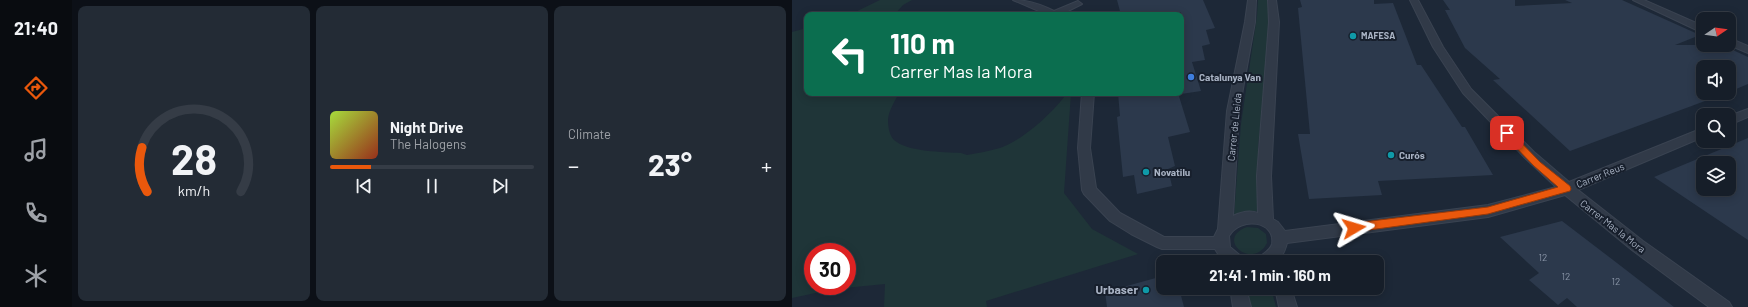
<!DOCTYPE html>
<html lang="en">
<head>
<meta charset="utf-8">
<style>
	body { margin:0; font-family:Barlow,sans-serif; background:#232b35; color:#f1f3f6; height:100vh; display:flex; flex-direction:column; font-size:15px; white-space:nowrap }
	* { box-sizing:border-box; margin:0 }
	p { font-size:13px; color:#9ea2a8 }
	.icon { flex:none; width:22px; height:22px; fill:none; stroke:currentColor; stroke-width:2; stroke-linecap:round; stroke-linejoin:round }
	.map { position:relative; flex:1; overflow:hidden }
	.details { display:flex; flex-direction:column; gap:6px; padding:6px; background:#0c1017; width:720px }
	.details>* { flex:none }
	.top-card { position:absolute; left:12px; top:12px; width:380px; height:84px; border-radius:8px; box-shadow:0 2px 10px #0003,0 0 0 1px #353c46; background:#0b6e4f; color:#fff; overflow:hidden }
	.needle { width:26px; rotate:77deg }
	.tools { position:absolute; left:904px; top:12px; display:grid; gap:8px }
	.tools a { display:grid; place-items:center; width:40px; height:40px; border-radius:8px; background:#161e29; box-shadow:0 2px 10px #0003,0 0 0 1px #353c46; font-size:20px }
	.speed { position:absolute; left:12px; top:243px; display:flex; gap:8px; font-size:20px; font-weight:700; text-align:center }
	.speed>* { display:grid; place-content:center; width:52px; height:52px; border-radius:50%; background:#161e29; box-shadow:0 2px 10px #0003,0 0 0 1px #353c46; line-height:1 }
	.speed .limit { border:6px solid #d22; background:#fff; color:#111 }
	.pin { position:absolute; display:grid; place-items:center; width:34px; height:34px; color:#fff; margin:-17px; border-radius:8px; box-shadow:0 2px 6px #0006 }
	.me { position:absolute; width:44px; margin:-22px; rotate:83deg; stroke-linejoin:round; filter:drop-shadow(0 0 3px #0008) }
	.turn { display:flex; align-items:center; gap:14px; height:84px; padding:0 20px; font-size:18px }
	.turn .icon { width:52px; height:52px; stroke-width:2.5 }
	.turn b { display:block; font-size:28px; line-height:34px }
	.big { font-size:30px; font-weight:700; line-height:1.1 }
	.details .card { flex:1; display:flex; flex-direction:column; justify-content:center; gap:6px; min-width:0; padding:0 14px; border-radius:8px; background:#232b35 }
	.details .dial { align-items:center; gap:0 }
	.dial svg { height:104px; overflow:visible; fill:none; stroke:#353c46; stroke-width:7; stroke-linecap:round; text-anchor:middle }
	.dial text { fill:#f1f3f6; stroke:none }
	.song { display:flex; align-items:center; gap:12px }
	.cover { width:48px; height:48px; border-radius:6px; background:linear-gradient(135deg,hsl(80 70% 55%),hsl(10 70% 35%)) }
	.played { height:4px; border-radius:2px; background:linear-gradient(90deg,#ea580c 20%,#353c46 20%) }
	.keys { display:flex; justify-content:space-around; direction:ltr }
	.heat { display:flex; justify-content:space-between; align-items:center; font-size:22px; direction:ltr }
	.details .tiles { flex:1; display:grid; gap:6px; grid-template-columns:repeat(3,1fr) }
	.trip { position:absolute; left:364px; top:255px; width:228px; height:40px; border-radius:8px; background:#161e29; box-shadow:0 2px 10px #0003,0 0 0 1px #353c46; font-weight:700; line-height:40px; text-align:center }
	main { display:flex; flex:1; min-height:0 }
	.tabs { display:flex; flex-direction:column; width:72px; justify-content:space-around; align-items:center; background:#090c10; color:#9ea2a8 }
	.tabs .icon { width:28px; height:28px }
	.tabs .on { color:#ea580c }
	.tabs b { font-size:18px; color:#f1f3f6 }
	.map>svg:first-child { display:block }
	.green { fill:#1f3538; fill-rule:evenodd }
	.building { fill:#2c394c; fill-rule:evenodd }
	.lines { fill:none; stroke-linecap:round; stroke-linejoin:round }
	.minor-casing { stroke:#3a4351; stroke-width:2 }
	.minor { fill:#313a48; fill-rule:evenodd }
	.route { fill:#ea580c; stroke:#983908 }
	.culture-dot { fill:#0f9aa8; stroke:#171f2c; stroke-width:1.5 }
	.shop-dot { fill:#3f7fe0; stroke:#171f2c; stroke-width:1.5 }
	.labels { text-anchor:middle; stroke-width:4; stroke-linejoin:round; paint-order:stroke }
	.far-poi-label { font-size:9px; font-weight:bold; fill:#aab4c5; stroke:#171f2c; text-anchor:start }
	.poi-label { font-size:10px; font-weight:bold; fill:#aab4c5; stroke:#171f2c; text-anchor:start }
	.street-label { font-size:10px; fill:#aab4c5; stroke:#171f2c }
	.near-number-label { font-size:10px; fill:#8994a6 }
	.near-poi-label { font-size:12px; font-weight:bold; fill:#aab4c5; stroke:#171f2c; text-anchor:end }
</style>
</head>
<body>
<main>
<nav class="tabs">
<b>21:40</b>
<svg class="icon on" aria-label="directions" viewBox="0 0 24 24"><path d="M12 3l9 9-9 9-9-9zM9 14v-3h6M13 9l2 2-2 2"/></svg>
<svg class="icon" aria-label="music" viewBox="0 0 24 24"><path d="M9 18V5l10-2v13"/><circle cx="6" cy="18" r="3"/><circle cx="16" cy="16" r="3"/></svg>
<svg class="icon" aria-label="phone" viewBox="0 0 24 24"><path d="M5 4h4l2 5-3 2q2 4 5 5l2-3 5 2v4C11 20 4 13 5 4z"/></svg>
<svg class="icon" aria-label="climate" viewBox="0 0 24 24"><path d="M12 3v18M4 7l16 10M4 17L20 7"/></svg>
</nav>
<section class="details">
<div class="tiles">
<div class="card dial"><svg viewBox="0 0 100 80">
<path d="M14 69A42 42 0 1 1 86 69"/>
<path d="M14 69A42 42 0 0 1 10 35" stroke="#ea580c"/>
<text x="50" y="56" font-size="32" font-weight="700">28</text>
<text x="50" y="72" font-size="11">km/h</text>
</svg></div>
<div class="card">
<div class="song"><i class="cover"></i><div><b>Night Drive</b><p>The Halogens</p></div></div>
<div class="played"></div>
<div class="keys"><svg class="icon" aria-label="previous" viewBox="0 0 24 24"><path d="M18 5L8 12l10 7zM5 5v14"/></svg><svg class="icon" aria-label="pause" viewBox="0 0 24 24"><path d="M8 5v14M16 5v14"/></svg><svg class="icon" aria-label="next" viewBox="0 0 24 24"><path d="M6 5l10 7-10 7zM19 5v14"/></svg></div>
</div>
<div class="card"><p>Climate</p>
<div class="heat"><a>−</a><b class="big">23°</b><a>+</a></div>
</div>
</div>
</section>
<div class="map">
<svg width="956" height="307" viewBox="0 0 956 307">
	<rect width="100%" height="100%" fill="#1d2837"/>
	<!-- green -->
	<path class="green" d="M88,0H120L111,5L102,15H57Z
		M466,0H477L478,34L466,147L467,211L449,212L442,215L449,124L465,16Z
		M15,28V93H107C103,101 97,110 96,119C96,126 97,135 102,140C115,152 152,152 169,153L175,155C186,153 198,151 208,148C231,140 261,113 275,93H279L272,193L300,229L346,254L194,301L195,307H92L93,284L42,289L0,298V32ZM21,252H55V286H21Z
		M455,227L466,228L474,234L475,243C461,271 422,239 455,227Z
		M455,288H479L484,307H458Z"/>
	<!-- building -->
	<path class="building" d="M325,0H411L423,28L414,30L418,44L410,46L413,60L400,62L409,91L389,94V12L371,15H329Z
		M508,0H582V4L601,3L625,65H629L670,127H673L701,175L586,181L590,195L517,199L506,134H518L506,8L510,7Z
		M651,0H723V6L780,3L773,0H830L908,35L883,45H930L956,57V84L937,92V67H911V93L932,94L778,151L701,80L708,79L673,48L653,10H658Z
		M326,93H386L398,132L376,137L383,166L376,169L380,186L345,194L342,175L331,177L325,117L328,116Z
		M956,138V240L862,177ZM911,163H937V189H911Z
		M770,221L825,263L882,307H785L775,298L766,305L737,280L747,273L708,237Z
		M371,276V288H387L392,307H315L313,292Z"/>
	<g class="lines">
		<!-- minor casing -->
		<g class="minor-casing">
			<path id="minor" d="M221,0C236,0 248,4 262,11L286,1L290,4L268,15H256Z
				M456,0H464L463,22L447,111L441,216C449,212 458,210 466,213L465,176L477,22L476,0H484L487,22L479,176L481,219L486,222L493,231L696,205L764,187L733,158L671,93L641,47L618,0H626L651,47L679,89L742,152L777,182L911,128V137L786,190L851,241L937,302L940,307H917L840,250L773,195L696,217L495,243C489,265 483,262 463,262C467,255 478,252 480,244C484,221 449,216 437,236L438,247L450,257L452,262H431L423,249H370L365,247L339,234L318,221L292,194L290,190L286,148L290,93H302L298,148L304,188L328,213L372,237H422L426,229L435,111L453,22Z
				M841,0H852L911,26V33Z
				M937,38L956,46V53L937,45Z
				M956,109V117L937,125V116Z
				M438,288H454L459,307H441Z
				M483,288H499L505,307H487Z"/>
		</g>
		<!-- minor -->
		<use href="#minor" class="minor"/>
	</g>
	<!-- route -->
	<path class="route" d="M715,130L718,131L748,162L778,186L779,189L778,191L696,214L562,232L559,230L557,228L559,225L562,223L696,207L766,187L742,166L712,135L711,133Z"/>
	<!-- markers -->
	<g class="culture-dot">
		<circle cx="561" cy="36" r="4"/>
		<circle cx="599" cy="155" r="4"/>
		<circle cx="354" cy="172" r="4"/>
		<circle cx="354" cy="290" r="4"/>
	</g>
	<circle class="shop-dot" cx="399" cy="77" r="4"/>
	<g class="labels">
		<!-- far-poi labels -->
		<g class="far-poi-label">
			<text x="569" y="39">MAFESA</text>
		</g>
		<!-- poi labels -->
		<g class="poi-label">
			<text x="407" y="81">Catalunya Van</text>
			<text x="607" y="159">Curós</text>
			<text x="362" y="176">Novatilu</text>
		</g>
		<!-- street labels -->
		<g class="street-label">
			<text transform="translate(442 127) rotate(-84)" y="4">Carrer de Lleida</text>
			<text transform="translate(808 175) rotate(-22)" y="4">Carrer Reus</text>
			<text transform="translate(821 226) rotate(38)" y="4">Carrer Mas la Mora</text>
		</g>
		<!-- near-number labels -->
		<g class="near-number-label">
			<text x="751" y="261">12</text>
			<text x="774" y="280">12</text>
			<text x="824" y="285">12</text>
		</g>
		<!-- near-poi labels -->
		<g class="near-poi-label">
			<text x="346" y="294">Urbaser</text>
		</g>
	</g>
</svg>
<div class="tools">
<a><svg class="needle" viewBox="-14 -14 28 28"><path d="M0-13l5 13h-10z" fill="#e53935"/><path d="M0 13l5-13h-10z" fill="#9ea2a8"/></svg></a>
<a><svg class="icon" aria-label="sound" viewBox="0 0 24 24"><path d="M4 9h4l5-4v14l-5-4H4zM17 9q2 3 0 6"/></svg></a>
<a><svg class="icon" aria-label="search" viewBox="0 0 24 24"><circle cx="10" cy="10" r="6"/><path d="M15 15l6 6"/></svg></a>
<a><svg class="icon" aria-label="layers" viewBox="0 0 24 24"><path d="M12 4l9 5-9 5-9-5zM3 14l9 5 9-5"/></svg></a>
</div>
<div class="speed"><div class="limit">30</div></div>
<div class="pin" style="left:715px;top:133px;background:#d93025"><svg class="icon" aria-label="arrive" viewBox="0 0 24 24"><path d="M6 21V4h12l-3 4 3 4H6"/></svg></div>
<svg class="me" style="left:562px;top:228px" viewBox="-20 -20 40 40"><path d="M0-17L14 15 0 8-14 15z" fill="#ea580c" stroke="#fff" stroke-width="4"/></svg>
<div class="trip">21:41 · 1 min · 160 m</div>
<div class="top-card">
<div class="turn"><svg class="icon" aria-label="left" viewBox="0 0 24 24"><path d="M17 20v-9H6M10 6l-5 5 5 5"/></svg><div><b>110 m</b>Carrer Mas la Mora</div></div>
</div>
</div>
</main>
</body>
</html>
